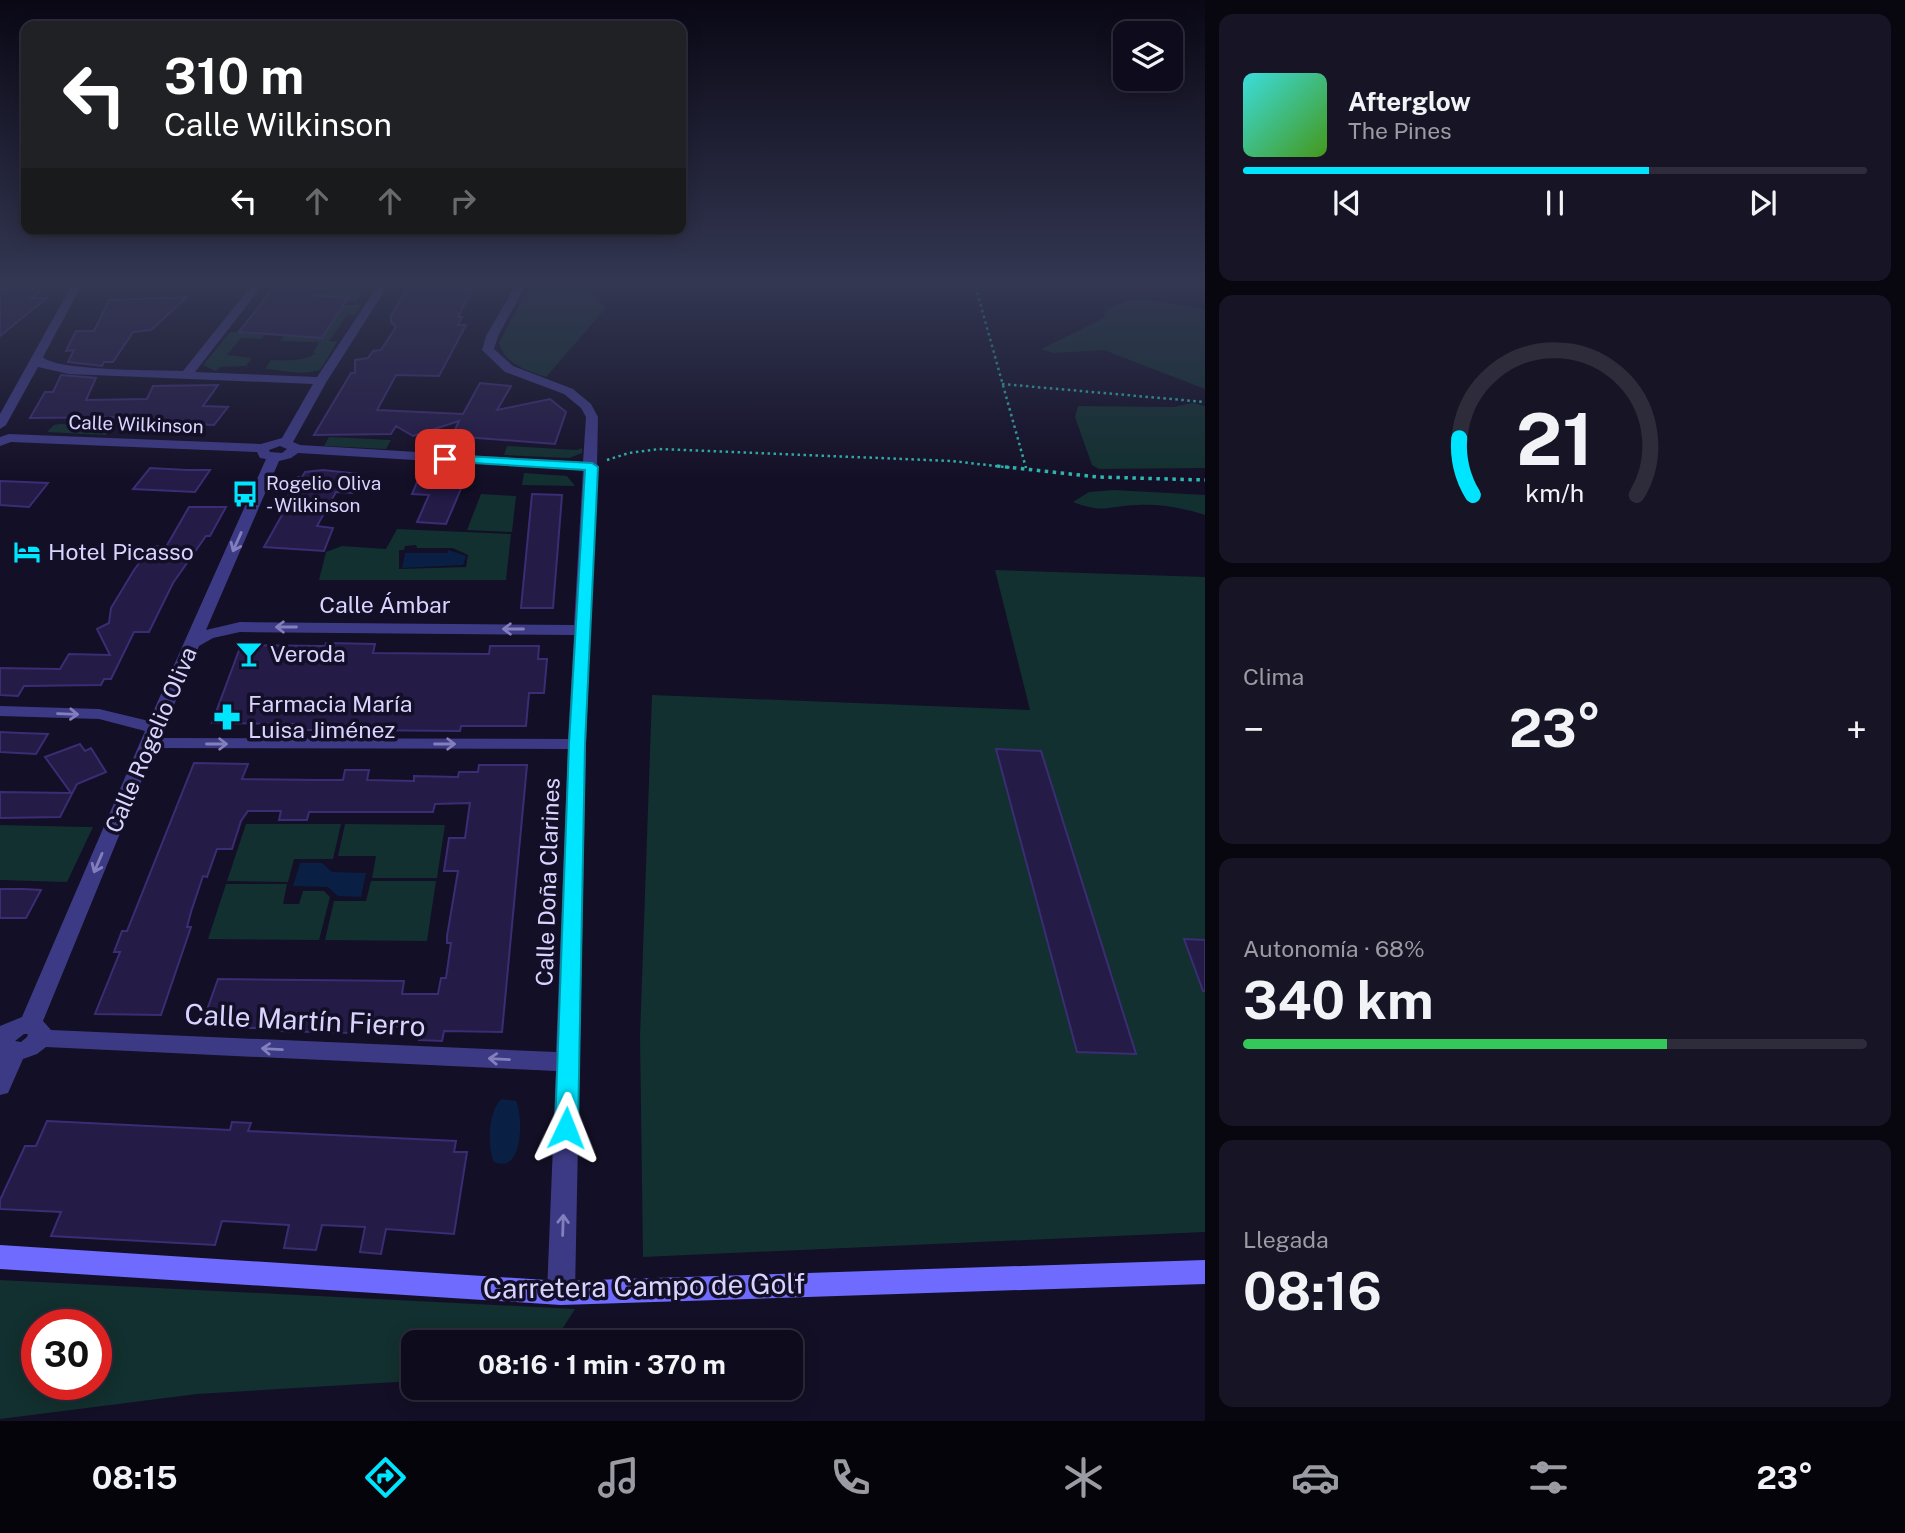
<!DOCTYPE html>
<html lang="es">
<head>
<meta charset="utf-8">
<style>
	body { margin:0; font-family:"Public Sans",sans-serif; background:#171425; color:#f1f3f6; height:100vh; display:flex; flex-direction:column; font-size:26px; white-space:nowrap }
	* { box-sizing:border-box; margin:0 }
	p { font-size:23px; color:#9b9ba3 }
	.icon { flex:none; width:38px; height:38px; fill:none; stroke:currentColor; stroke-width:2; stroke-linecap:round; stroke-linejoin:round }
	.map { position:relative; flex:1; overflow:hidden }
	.panel { display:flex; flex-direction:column; gap:14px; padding:14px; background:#08060f; width:700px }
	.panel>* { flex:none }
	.top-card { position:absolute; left:21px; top:21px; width:665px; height:214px; border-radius:14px; box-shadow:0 4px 18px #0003,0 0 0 2px #2e2b3b; background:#202124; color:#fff; overflow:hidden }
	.buttons { position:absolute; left:1113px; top:21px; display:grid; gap:14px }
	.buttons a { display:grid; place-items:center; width:70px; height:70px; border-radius:14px; background:#0e0b1c; box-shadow:0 4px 18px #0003,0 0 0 2px #2e2b3b; font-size:35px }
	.speed { position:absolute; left:21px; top:1309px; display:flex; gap:14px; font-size:35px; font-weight:700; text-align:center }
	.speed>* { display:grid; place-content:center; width:91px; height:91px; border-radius:50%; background:#0e0b1c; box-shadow:0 4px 18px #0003,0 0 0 2px #2e2b3b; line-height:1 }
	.speed .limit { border:10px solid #d22; background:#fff; color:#111 }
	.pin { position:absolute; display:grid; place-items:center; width:60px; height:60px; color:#fff; margin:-30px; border-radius:14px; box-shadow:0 4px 10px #0006 }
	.me { position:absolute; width:77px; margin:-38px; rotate:2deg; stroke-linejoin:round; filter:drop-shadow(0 0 5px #0008) }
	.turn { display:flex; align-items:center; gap:24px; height:147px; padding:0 28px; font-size:32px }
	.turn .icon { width:91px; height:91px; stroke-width:2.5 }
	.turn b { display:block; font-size:49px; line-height:60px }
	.lanes { display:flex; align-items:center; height:66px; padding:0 28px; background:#0003; justify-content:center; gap:35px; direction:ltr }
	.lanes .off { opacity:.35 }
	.big { font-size:52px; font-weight:700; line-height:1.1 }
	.panel .card { flex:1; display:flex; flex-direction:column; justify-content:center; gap:10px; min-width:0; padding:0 24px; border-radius:14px; background:#171425 }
	.panel .dial { align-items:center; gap:0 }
	.dial svg { height:182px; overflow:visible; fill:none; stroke:#2e2b3b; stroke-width:7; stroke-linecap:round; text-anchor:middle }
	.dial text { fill:#f1f3f6; stroke:none }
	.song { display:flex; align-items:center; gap:21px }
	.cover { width:84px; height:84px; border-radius:10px; background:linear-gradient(135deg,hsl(180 70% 55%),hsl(100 70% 35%)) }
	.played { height:7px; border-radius:4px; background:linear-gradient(90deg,#00e5ff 65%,#2e2b3b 65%) }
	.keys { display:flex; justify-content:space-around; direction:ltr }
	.heat { display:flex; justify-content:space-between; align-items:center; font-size:38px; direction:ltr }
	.charge { height:10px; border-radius:5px; background:linear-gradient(90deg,#34c759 68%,#2e2b3b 0) }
	.trip { position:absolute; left:401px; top:1330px; width:402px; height:70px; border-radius:14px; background:#0e0b1c; box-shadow:0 4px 18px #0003,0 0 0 2px #2e2b3b; font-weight:700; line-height:70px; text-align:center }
	.tabs { display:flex; height:112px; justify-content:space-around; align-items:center; background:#06040b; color:#9b9ba3 }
	.tabs .icon { width:49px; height:49px }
	.tabs .on { color:#00e5ff }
	.tabs b { font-size:32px; color:#f1f3f6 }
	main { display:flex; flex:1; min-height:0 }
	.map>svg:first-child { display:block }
	.green { fill:#12302f; fill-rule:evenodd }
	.water { fill:#0a1f44 }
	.building { fill:#241b47; stroke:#3b2d73; stroke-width:2 }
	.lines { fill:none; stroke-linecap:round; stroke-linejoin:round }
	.path-far1 { stroke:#2fb8b0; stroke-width:2.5; stroke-dasharray:2.5 3.5; stroke-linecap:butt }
	.path { stroke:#2fb8b0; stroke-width:3.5; stroke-dasharray:3.5 4.5; stroke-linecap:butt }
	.street { fill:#3d3a85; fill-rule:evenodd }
	.secondary { fill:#6f6bff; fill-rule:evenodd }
	.oneway { stroke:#837fbc }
	.route { fill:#00e5ff; stroke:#0095a6; stroke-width:2 }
	.labels { text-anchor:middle; stroke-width:7; stroke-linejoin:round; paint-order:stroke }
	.far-street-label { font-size:19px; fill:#d9d4ff; stroke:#130f26 }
	.far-poi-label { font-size:19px; fill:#d9d4ff; stroke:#130f26; text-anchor:start }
	.poi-label { font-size:23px; fill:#d9d4ff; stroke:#130f26; text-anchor:start }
	.street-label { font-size:23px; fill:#d9d4ff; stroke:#130f26 }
	.near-street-label { font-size:28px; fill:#d9d4ff; stroke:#130f26 }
</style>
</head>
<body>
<main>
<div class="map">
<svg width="1205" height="1421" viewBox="0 0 1205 1421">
	<rect width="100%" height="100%" fill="#130f26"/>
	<!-- green -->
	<path class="green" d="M336,281H370L356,302L318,295L322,288H331Z
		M532,281C564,281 589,276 605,309L546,377C527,370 505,365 499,343Z
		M1129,300H1154L1205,310V389L1104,350L1053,353L1041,349L1104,318L1105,310Z
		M343,305H361L355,315H347L329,341L337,342L320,370C298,376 286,370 265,369L271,360C285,361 306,361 316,353H313L319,342L280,341L287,331Z
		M230,332L264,335L262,339L241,338L227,355L252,358L246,366L220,367L216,371L203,365Z
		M1192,403L1205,406V468L1099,469L1092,465L1075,417L1078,406L1174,407Z
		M60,424L112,427L106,435L47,432L54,425Z
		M329,437L391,440L386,449L324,446Z
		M507,446L577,450L582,448V453L569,458L504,455Z
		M524,473L567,476L575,486L522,485Z
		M1114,490L1205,495V515C1184,508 1160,504 1138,505C1107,506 1105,514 1073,502L1089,492Z
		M481,494L516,496L512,532L467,530Z
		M397,529L511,534L506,580H319L326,552L342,546L386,549ZM416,545L417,548H453L468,555L466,567L399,569V550H404L405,546Z
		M995,570L1205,577V1232L643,1257L640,1036L652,695L1030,710Z
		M246,824H341L333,859H294L288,882L227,881Z
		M345,824L445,825L437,878H372L376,856H338Z
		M0,825L87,827H93L67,882L0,880Z
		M371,881H436L427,941L325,940L334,901H366Z
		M226,884H287L283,904H299L303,891H324L330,897L319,940L208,939Z
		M0,1280L575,1309L554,1342H517L518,1337L497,1333L494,1342H413V1381L197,1394L0,1419ZM37,1325H96V1384H37Z"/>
	<!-- water -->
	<path class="water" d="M448,550L466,556L463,565L402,568L405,553H447Z
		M300,863H322L332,872L366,873L361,897L338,896L328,887L293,886Z
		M502,1099L516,1101C523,1115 524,1175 494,1162C487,1149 488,1109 502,1099Z"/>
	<!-- building -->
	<path class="building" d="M0,281L50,282L32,298H47L0,336Z
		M279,281H324L313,295L348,298L322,338L239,332Z
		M411,281H476L458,317H462L458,325H466L439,376L396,375L377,410L463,414L480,383L511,386L497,410L550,399L566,412L555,444L452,436L459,421L413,436L396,426L391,434L314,435L351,373H355V360L368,358L373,351L381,350L396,327L391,322V316Z
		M187,297L151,330L133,332L113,362H104L102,366L68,362L74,350L66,351L76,331H94L109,300Z
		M61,375L96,378L86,400L147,399L153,386L218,385L203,406L228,407L214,425L122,421L125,417L30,418L45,392H53Z
		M150,468L187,470H210L195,492L133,489Z
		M323,470L361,474L353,493L336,492L317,526L333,528L324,551L264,547L287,506H283L298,477H302L305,472Z
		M420,475L466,477L446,524L417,522L429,495L412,494Z
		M0,481L48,483L29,507L0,505Z
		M532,494L562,495L553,608H521Z
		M189,507H226L210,536H206L173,583L149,632H134L111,679H104L101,685L24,686L18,696L0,695V668L60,669L69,654L110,655L97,629L109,623L111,608L134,570L152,546L166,547Z
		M326,643L375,644L373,653L489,654L490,646H539L538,659H547L544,693H529L526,726H461L460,731L353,730H300L302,724L212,723L241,645L325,646Z
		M0,732L21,733L48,734L36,754L0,752Z
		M80,744L85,751L91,748L106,772L77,784L60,817L0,818V792L71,793L45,757Z
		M996,749L1041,751L1136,1054L1077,1052Z
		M194,763L248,764L242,779L318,780H343L345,770H369L367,780L414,781V776L458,777L459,772H478L479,765H527L502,1032L444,1031L442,1041L419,1040L421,1027L353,1026L352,1033L278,1031V1028H248V1025L202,1024L218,979L404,981L402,994H438L441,978H446L451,943H447V936L458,871H444L449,838H465L470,803L435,804L433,812H309L307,820H279L281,811H248L241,821L232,849H217L207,877L203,876L191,912L187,927H191L161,1015L95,1014L120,952H114L122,931H127Z
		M0,889H23L41,890L26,918H0Z
		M1184,939L1205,940V991H1203Z
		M47,1121L230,1130L232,1122L251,1123L248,1131L456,1141L454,1152H467L454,1234L386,1229L381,1254L360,1252L365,1227L322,1225L316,1250L284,1248L289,1225L222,1221L215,1245L51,1236L61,1212L0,1209V1200L25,1146H36Z"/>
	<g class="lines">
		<!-- path-far1 -->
		<path class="path-far1" d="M974,281L1026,468
			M1002,384L1205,402
			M607,460L629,453L659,449L952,461L1013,468"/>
		<!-- path -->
		<path class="path" d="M997,466L1098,477L1205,480"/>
		<!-- street -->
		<path class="street" d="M74,281H84L43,357C55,371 159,370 183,371L255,281H266L195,372L317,377L381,281H391L327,381L293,442L300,445L583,462L586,417L581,408L564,394L505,372L482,350L486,336L518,281H528L498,336L494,349L513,366L573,389L591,404L598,417L597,464L599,467L596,470L586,744L575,1293L571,1302L561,1305L551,1302L547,1293L556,1071L46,1047L37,1054L23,1059L8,1093L0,1095V1026L22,1017L145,731L99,719L0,716V706L99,709L149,721L266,459L260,458L257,452L11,442L0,446V437L9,434L261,444L282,438L313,384L69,374L38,367L6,425L0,429V414ZM280,446L287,449L282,453L270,452L269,450ZM298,453L583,470L574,625L240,622L206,630L279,461L291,458ZM240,632L574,635L568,739L160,738L199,646L213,638ZM155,748L568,749L556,1052L51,1030L43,1021ZM24,1034H28L27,1037L21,1042L15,1041Z"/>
		<!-- secondary -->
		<path class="secondary" d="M0,1245L561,1281L1205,1260V1284L561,1305L0,1269Z"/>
	</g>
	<!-- one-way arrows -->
	<defs><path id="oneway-shaft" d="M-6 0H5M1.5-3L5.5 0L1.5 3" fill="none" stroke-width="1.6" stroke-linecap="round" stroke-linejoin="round" transform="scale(1.75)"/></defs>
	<g class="oneway">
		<use href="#oneway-shaft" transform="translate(237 542) rotate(114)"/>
		<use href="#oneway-shaft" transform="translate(286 627) rotate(-180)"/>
		<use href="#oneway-shaft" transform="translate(513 629) rotate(-180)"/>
		<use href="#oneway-shaft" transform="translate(68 714) rotate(2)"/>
		<use href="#oneway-shaft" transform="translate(217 744)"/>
		<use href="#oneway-shaft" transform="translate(445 744)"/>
		<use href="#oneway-shaft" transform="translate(98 863) rotate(113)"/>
		<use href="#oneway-shaft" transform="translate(272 1049) rotate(-177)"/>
		<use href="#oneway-shaft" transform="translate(499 1059) rotate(-177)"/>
		<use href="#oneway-shaft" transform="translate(563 1225) rotate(-88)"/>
	</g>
	<!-- sky -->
	<linearGradient id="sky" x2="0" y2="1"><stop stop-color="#0a0815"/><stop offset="0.59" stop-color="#333752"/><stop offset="1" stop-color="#333752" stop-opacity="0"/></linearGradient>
	<rect width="1205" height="480" fill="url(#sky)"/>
	<!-- route -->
	<path class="route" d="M445,455L592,463L598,467L585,744L578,1128L574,1135L566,1137L559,1135L555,1128L569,744L585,470L441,461L439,459Z"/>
	<!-- icons -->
	<defs>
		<g id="bus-bare" transform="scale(2.1)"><path d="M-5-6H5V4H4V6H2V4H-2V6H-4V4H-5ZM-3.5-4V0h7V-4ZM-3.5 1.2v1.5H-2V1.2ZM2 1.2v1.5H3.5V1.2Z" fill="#00e5ff" stroke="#130f26" stroke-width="2.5" paint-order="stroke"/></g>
		<g id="hotel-bare" transform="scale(2.1)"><path d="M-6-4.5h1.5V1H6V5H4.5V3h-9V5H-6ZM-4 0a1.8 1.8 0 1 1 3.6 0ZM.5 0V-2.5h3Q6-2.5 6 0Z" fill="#00e5ff" stroke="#130f26" stroke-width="2.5" paint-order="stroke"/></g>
		<g id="bar-bare" transform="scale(2.1)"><path d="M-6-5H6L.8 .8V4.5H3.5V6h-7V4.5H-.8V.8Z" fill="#00e5ff" stroke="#130f26" stroke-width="2.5" paint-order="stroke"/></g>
		<g id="pharmacy-bare" transform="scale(2.1)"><path d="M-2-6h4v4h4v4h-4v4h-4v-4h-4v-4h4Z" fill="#00e5ff" stroke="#130f26" stroke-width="2.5" paint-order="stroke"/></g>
	</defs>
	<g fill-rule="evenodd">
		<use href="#bus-bare" x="245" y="494"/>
		<use href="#hotel-bare" x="27" y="552"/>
		<use href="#bar-bare" x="249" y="654"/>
		<use href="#pharmacy-bare" x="227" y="717"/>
	</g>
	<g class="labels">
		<!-- far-street labels -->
		<g class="far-street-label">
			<text transform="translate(136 424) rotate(2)" y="7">Calle Wilkinson</text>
		</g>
		<!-- far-poi labels -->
		<g class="far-poi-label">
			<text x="266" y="490">Rogelio Oliva<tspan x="266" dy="22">- Wilkinson</tspan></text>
		</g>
		<!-- poi labels -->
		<g class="poi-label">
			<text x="48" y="560">Hotel Picasso</text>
			<text x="270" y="662">Veroda</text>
			<text x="248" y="712">Farmacia María<tspan x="248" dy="26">Luisa Jiménez</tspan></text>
		</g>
		<!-- street labels -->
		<g class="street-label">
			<text x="385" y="613">Calle Ámbar</text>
			<text transform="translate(151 740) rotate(-67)" y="8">Calle Rogelio Oliva</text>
			<text transform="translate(548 882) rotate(-88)" y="8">Calle Doña Clarines</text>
		</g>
		<!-- near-street labels -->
		<g class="near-street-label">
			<text transform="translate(305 1020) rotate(3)" y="10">Calle Martín Fierro</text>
			<text transform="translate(644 1286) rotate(-1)" y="10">Carretera Campo de Golf</text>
		</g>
	</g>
</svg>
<div class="buttons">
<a><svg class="icon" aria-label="layers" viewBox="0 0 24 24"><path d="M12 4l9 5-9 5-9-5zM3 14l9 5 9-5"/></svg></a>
</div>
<div class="speed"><div class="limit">30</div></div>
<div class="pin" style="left:445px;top:459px;background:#d93025"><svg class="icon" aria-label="arrive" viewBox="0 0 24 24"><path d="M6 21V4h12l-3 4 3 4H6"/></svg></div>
<svg class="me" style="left:566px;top:1128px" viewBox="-20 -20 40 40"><path d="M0-17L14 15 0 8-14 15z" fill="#00e5ff" stroke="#fff" stroke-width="4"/></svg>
<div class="trip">08:16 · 1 min · 370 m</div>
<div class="top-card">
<div class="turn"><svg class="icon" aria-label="left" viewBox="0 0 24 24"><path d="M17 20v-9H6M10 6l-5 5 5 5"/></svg><div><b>310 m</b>Calle Wilkinson</div></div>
<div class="lanes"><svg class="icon" aria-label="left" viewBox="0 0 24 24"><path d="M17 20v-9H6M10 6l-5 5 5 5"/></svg><svg class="icon off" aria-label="ahead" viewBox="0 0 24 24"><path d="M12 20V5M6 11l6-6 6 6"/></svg><svg class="icon off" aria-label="ahead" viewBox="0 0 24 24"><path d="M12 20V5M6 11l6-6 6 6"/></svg><svg class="icon off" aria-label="right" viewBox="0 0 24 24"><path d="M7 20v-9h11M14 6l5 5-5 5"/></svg></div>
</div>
</div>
<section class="panel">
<div class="card">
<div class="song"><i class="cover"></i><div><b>Afterglow</b><p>The Pines</p></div></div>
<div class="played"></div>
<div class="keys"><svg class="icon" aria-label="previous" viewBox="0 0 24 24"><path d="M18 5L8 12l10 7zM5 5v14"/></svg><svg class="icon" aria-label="pause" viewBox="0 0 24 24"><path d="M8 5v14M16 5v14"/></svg><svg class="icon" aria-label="next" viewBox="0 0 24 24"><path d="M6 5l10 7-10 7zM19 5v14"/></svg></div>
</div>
<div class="card dial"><svg viewBox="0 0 100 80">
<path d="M14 69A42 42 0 1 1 86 69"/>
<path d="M14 69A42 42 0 0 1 8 44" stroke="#00e5ff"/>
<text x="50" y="56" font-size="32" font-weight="700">21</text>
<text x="50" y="72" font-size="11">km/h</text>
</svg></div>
<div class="card"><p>Clima</p>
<div class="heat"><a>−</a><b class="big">23°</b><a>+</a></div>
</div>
<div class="card"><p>Autonomía · 68%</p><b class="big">340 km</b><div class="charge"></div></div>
<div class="card"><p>Llegada</p><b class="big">08:16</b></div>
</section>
</main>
<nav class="tabs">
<b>08:15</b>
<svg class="icon on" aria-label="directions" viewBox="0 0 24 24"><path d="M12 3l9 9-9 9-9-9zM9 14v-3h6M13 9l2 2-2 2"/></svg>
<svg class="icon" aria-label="music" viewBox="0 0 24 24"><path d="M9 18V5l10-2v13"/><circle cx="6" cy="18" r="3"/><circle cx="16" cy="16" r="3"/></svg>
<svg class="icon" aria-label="phone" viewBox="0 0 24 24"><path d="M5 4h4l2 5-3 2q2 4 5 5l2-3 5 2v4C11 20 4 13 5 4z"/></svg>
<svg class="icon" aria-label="climate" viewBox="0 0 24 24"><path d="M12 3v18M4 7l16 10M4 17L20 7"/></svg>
<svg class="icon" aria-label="car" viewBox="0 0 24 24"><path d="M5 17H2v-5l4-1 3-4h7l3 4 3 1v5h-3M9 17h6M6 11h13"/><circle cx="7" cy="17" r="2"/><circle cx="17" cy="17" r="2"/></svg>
<svg class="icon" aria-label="filters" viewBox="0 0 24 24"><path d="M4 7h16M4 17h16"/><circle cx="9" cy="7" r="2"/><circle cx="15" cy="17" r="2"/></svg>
<b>23°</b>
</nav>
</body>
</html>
